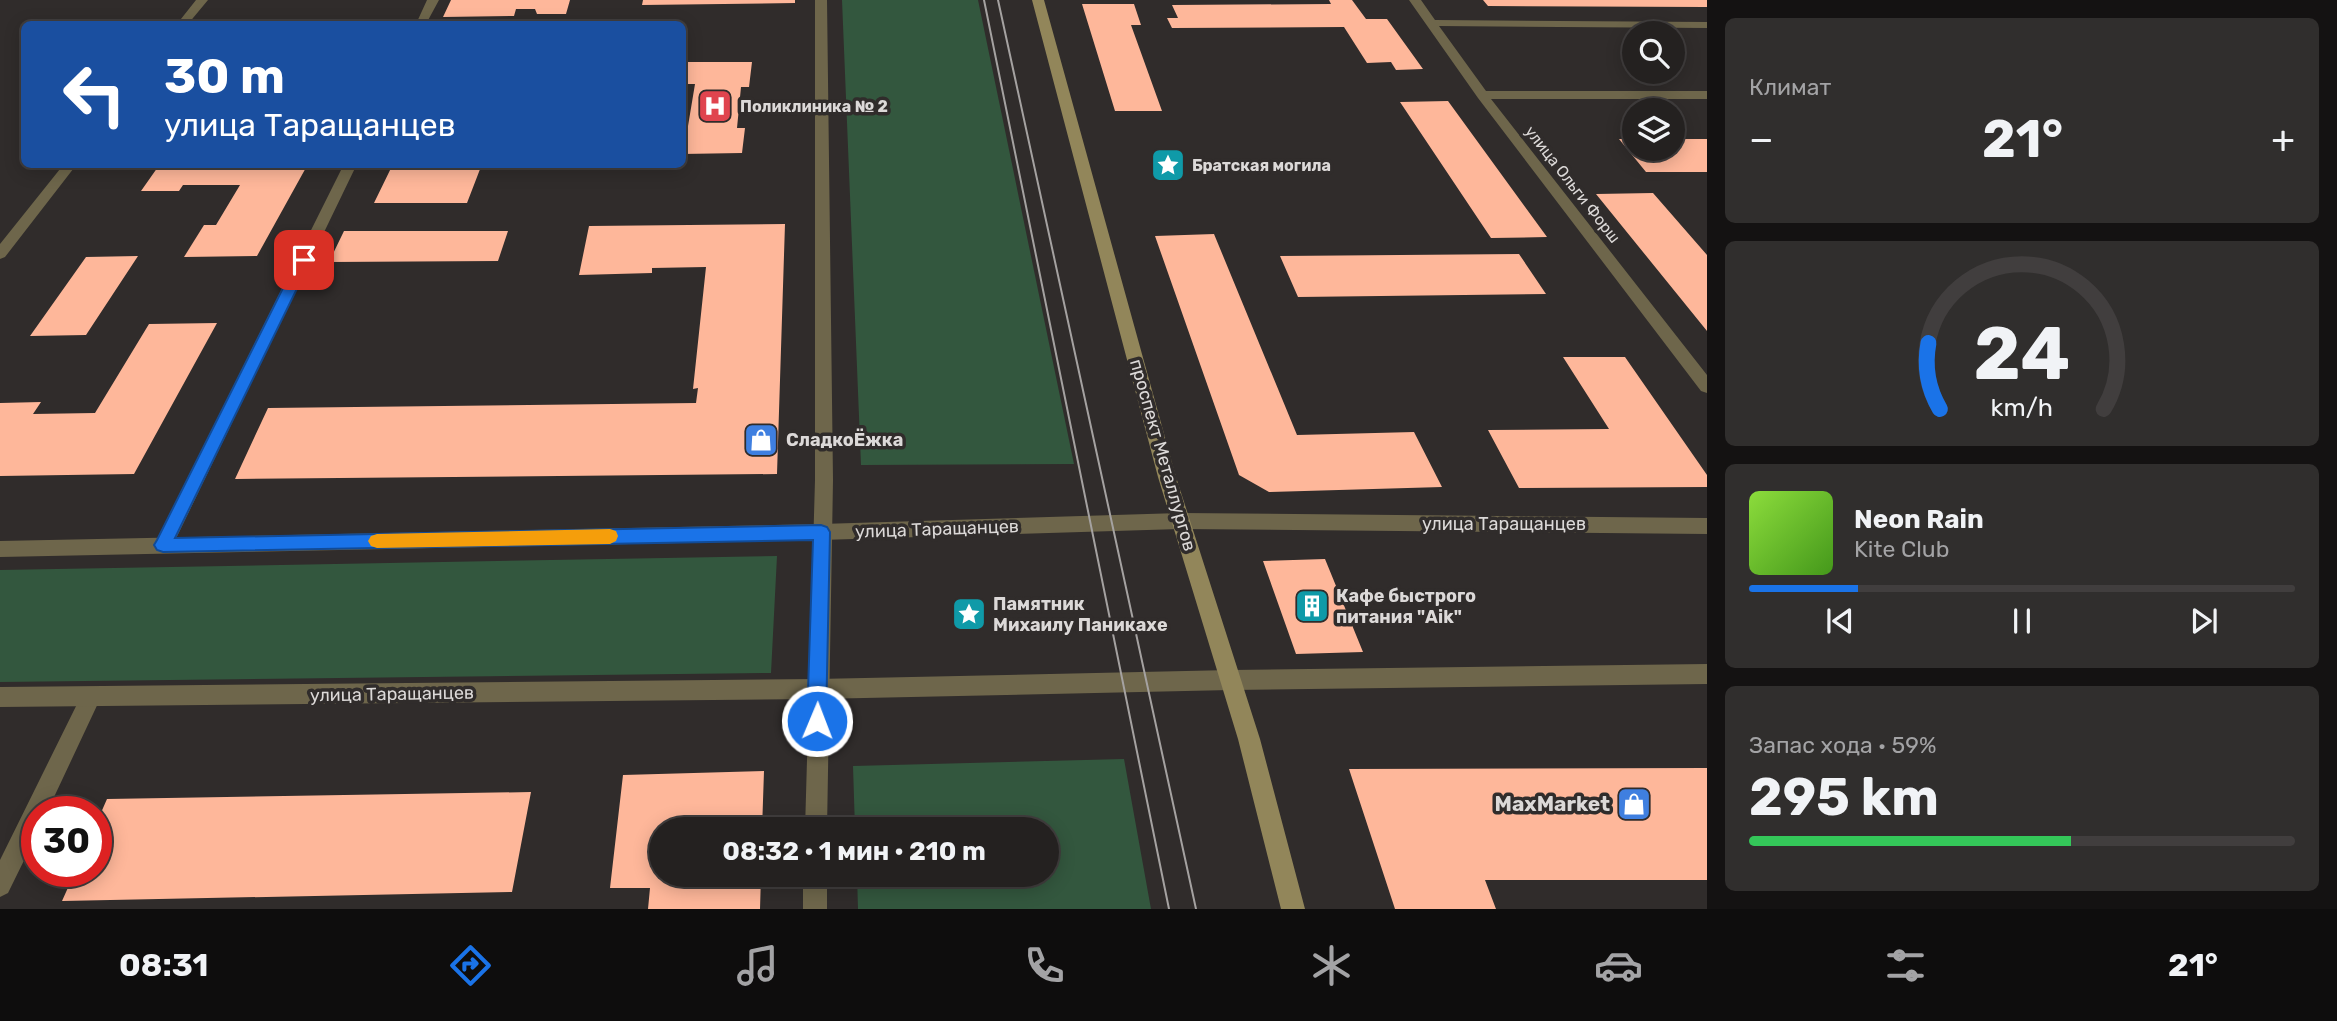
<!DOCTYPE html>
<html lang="ru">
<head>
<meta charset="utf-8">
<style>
	body { margin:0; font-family:Rubik,sans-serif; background:#302e2d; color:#f1f3f6; height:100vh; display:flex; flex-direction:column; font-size:26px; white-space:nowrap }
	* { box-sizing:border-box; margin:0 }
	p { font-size:23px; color:#a3a3a5 }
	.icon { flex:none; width:38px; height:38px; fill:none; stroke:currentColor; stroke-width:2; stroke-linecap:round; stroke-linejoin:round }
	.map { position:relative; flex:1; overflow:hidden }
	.details { display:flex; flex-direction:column; gap:18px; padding:18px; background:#141212; width:630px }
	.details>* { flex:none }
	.top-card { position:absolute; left:21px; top:21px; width:665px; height:147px; border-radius:10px; box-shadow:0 4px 18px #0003,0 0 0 2px #413e3e; background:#1a4fa0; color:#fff; overflow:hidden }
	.buttons { position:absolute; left:1622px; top:21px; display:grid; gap:14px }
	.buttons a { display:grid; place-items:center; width:63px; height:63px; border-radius:50%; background:#242120; box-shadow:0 4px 18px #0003,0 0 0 2px #413e3e; font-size:35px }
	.speed { position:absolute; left:21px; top:796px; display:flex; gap:14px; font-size:35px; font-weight:700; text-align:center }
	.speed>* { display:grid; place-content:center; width:91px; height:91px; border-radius:50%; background:#242120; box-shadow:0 4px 18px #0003,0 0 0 2px #413e3e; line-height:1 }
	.speed .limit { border:10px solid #d22; background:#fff; color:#111 }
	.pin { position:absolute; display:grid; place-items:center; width:60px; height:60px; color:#fff; margin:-30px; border-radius:14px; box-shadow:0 4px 10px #0006 }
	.me { position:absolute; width:77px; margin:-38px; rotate:1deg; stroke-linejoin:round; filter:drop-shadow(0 0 5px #0008) }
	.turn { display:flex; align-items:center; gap:24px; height:147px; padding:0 28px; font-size:32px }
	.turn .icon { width:91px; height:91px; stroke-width:2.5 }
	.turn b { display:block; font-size:49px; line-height:60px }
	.big { font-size:52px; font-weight:700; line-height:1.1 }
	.details .widget { flex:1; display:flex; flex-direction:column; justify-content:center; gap:10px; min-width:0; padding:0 24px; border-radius:10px; background:#302e2d }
	.details .dial { align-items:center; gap:0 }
	.dial svg { height:182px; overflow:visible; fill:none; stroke:#413e3e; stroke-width:7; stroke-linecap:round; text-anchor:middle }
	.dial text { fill:#f1f3f6; stroke:none }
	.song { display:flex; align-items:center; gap:21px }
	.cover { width:84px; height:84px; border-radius:10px; background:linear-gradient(135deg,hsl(90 70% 55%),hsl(100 70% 35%)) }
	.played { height:7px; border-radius:4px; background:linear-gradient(90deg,#1a73e8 20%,#413e3e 20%) }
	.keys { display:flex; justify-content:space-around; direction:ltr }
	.heat { display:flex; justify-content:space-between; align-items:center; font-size:38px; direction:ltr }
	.charge { height:10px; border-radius:5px; background:linear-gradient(90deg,#34c759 59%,#413e3e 0) }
	.trip { position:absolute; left:649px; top:817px; width:410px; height:70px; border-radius:35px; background:#242120; box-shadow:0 4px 18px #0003,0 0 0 2px #413e3e; font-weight:700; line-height:70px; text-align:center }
	.menu { display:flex; height:112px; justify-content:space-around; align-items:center; background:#0e0d0d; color:#a3a3a5 }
	.menu .icon { width:49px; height:49px }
	.menu .current { color:#1a73e8 }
	.menu b { font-size:32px; color:#f1f3f6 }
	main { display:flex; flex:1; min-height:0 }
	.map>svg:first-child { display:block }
	.green { fill:#33573e }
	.building { fill:#feb79a }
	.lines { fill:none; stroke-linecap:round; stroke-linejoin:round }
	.minor { fill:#6e664b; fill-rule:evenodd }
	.tertiary { fill:#6e664b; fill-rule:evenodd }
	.secondary { fill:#92865a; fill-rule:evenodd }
	.tram { stroke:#a5a2a1; stroke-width:2 }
	.route { fill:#1a73e8; stroke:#114b97; stroke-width:2 }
	.slow { fill:#f59e0b }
	.labels { text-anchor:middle; stroke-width:7; stroke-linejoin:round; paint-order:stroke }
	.far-poi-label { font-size:16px; font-weight:bold; fill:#dcd9d8; stroke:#302c2b; text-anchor:start }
	.far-street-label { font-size:16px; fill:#dcd9d8; stroke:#302c2b }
	.poi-label { font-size:18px; font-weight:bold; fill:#dcd9d8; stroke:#302c2b; text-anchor:start }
	.street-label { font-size:18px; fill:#dcd9d8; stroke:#302c2b }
	.near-poi-label { font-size:21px; font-weight:bold; fill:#dcd9d8; stroke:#302c2b; text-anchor:end }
</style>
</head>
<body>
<main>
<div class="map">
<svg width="1707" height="909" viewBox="0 0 1707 909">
	<rect width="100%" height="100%" fill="#302c2b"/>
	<!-- green -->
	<path class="green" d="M842,0H978L1074,464L861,465Z
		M777,556L771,673L0,682V570Z
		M1124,759L1151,909H858L857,875H1046V830L855,829L853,766Z"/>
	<!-- building -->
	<path class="building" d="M451,0H570L566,14H537L535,9H516L514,16L443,17Z
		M643,0H795V3L642,5Z
		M1329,0H1352L1366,19H1387L1423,69L1396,70L1391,62L1367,63L1344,27L1172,28L1167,18H1178L1172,5L1331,4Z
		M1483,0H1707V7L1488,6Z
		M1082,4H1134L1141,25H1131L1162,111H1115Z
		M382,20L379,24H323L325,21Z
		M682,62H752L749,87H741L737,128H745L742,153L682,154V126H688L695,84H682Z
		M1448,101L1547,237L1491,238L1400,102Z
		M1619,139H1634V149H1673V139H1707V172H1646Z
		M160,164H308L257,256L184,257L204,225H216L240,185H183L179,191H141Z
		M393,164H482L467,203H374Z
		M1653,193L1707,255V331L1596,194Z
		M785,224L777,474L235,479L268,408L696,403L698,388L693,389L706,267L652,268V273L579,275L589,226Z
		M344,231H508L498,261L329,262Z
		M1214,234L1297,435L1414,432L1442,487L1269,492L1239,475L1155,236Z
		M1519,254L1546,294L1298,297L1280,256Z
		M138,256L86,335L30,336L86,257Z
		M217,323L134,474L0,476V403L41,402L33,414L95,413L149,324Z
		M1563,357H1625L1707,475V487L1519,488L1488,430L1609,429Z
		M1325,559L1363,652L1296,654L1263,561Z
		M1707,768V880H1485L1496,909H1395L1349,769Z
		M764,771L762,830H662V875H761L760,909H648L650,888H610L623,775Z
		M531,792L512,892L62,901L75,872H96V824L107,799Z"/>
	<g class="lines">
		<!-- minor -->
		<path class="minor" d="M196,0H208L188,24H177Z
			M427,0H439L426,24H416Z
			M815,0H827L833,480L827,830H805L815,480Z
			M1409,0H1421L1435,20L1707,22V28L1439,26L1486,91H1707V99H1491L1707,375V393L1701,391L1478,98Z
			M64,164H77L5,257L0,259V244Z
			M344,164H357L170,551L163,553L156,551L154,545Z
			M1180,513L1707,518V534L1180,529L1173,526L1171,521L1173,516Z
			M1707,664V684L1231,690L1224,687L1221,680L1224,673L1231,670Z
			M91,687L98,690L101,697L47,812H37V834L8,893L0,897V860L84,690Z
			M803,875H827V909H803Z"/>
		<!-- tertiary -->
		<path class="tertiary" d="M1180,513L1187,516L1189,521L1187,526L1180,529L821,540L0,557V541L821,524Z
			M1231,670L1238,673L1241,680L1238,687L1231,690L817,699L0,707V687L817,679Z"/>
		<!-- secondary -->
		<path class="secondary" d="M1032,0H1044L1176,477L1260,739L1305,909H1281L1238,739L1158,477Z"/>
		<!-- tram -->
		<path class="tram" d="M984,0L1169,909
			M998,0L1196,909"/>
	</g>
	<!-- route -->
	<path class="route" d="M304,256L311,260L175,538L821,525L827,527L830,532L826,721L824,728L817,730L810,728L807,721L813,540L163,552L157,550L154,545L157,540L297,260Z"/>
	<!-- slow -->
	<path class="slow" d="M610,529L616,531L618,536L616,541L610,544L377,548L371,546L368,541L371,536L377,534Z"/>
	<!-- icons -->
	<defs>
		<g id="hospital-square" transform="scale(1.75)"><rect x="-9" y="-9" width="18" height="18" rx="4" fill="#e0444e" stroke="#302c2b"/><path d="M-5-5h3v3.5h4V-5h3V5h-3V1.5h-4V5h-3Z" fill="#fff"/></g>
		<g id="sight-square" transform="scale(1.75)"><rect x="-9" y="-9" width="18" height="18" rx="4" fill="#0f9aa8" stroke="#302c2b"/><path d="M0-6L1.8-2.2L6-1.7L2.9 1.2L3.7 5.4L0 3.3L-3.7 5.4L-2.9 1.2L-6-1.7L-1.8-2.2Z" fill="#fff"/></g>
		<g id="shop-square" transform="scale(1.75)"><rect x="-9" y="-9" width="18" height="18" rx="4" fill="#3f7fe0" stroke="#302c2b"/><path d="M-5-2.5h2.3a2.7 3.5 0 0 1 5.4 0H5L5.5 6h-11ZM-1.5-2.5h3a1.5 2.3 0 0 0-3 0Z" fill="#fff"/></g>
		<g id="building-square" transform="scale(1.75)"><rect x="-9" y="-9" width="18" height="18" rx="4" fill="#0f9aa8" stroke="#302c2b"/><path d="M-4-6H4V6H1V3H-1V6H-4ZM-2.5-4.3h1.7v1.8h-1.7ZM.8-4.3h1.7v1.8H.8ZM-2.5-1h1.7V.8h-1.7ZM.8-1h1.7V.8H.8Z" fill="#fff"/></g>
	</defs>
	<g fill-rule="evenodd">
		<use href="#hospital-square" x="715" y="106"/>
		<use href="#sight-square" x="1168" y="165"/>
		<use href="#shop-square" x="761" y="440"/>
		<use href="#building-square" x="1312" y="606"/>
		<use href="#sight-square" x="969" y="614"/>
		<use href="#shop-square" x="1634" y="804"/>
	</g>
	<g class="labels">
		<!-- far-poi labels -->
		<g class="far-poi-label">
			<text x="740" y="112">Поликлиника № 2</text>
			<text x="1192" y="171">Братская могила</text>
		</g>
		<!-- far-street labels -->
		<g class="far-street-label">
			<text transform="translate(1573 184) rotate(52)" y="6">улица Ольги Форш</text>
		</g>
		<!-- poi labels -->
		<g class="poi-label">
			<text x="786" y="446">СладкоЁжка</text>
			<text x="1336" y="602">Кафе быстрого<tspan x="1336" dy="21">питания "Aik"</tspan></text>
			<text x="993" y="610">Памятник<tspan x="993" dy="21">Михаилу Паникахе</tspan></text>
		</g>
		<!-- street labels -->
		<g class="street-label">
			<text transform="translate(1163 455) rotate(74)" y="6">проспект Металлургов</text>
			<text x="1504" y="530">улица Таращанцев</text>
			<text transform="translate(937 529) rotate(-2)" y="6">улица Таращанцев</text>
			<text transform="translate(392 694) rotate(-1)" y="6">улица Таращанцев</text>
		</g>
		<!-- near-poi labels -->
		<g class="near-poi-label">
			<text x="1610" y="811">MaxMarket</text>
		</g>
	</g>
</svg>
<div class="buttons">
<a><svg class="icon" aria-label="search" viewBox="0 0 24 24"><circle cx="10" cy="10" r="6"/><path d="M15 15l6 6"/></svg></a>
<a><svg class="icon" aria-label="layers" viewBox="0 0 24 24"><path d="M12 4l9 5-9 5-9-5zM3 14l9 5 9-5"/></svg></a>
</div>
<div class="speed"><div class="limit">30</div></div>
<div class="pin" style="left:304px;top:260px;background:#d93025"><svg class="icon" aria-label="arrive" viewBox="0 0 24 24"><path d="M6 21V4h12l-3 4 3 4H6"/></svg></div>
<svg class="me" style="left:817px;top:721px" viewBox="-20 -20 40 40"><circle r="17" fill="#1a73e8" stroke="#fff" stroke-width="3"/><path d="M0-11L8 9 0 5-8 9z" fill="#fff"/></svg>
<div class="trip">08:32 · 1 мин · 210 m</div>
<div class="top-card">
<div class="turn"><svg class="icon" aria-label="left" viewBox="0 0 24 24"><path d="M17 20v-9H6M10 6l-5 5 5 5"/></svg><div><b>30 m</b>улица Таращанцев</div></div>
</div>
</div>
<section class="details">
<div class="widget"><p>Климат</p>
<div class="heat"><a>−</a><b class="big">21°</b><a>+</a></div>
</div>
<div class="widget dial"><svg viewBox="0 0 100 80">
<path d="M14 69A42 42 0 1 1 86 69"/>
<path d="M14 69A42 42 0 0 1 9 40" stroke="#1a73e8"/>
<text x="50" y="56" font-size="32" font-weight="700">24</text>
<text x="50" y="72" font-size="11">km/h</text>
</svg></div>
<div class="widget">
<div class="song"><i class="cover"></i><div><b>Neon Rain</b><p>Kite Club</p></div></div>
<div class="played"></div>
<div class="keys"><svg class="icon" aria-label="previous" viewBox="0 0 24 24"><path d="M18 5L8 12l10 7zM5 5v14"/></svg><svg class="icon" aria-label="pause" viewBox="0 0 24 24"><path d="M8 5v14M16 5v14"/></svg><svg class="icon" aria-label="next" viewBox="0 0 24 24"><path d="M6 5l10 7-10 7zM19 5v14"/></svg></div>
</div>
<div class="widget"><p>Запас хода · 59%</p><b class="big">295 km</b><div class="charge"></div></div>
</section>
</main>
<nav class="menu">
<b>08:31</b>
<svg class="icon current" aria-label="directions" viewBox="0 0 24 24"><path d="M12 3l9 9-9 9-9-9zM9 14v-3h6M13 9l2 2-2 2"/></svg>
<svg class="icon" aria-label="music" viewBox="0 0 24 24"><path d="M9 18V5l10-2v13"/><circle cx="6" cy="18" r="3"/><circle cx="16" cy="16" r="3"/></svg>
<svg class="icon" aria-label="phone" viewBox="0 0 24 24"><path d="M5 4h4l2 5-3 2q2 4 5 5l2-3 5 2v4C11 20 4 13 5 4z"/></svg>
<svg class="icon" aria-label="climate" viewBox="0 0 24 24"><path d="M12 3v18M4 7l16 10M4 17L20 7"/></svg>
<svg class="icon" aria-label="car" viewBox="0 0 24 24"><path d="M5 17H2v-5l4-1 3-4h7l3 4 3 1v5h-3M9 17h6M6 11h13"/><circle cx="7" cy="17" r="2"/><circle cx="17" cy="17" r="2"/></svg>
<svg class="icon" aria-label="filters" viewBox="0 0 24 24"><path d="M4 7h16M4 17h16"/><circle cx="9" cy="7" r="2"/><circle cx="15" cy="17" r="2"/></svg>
<b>21°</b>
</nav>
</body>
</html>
